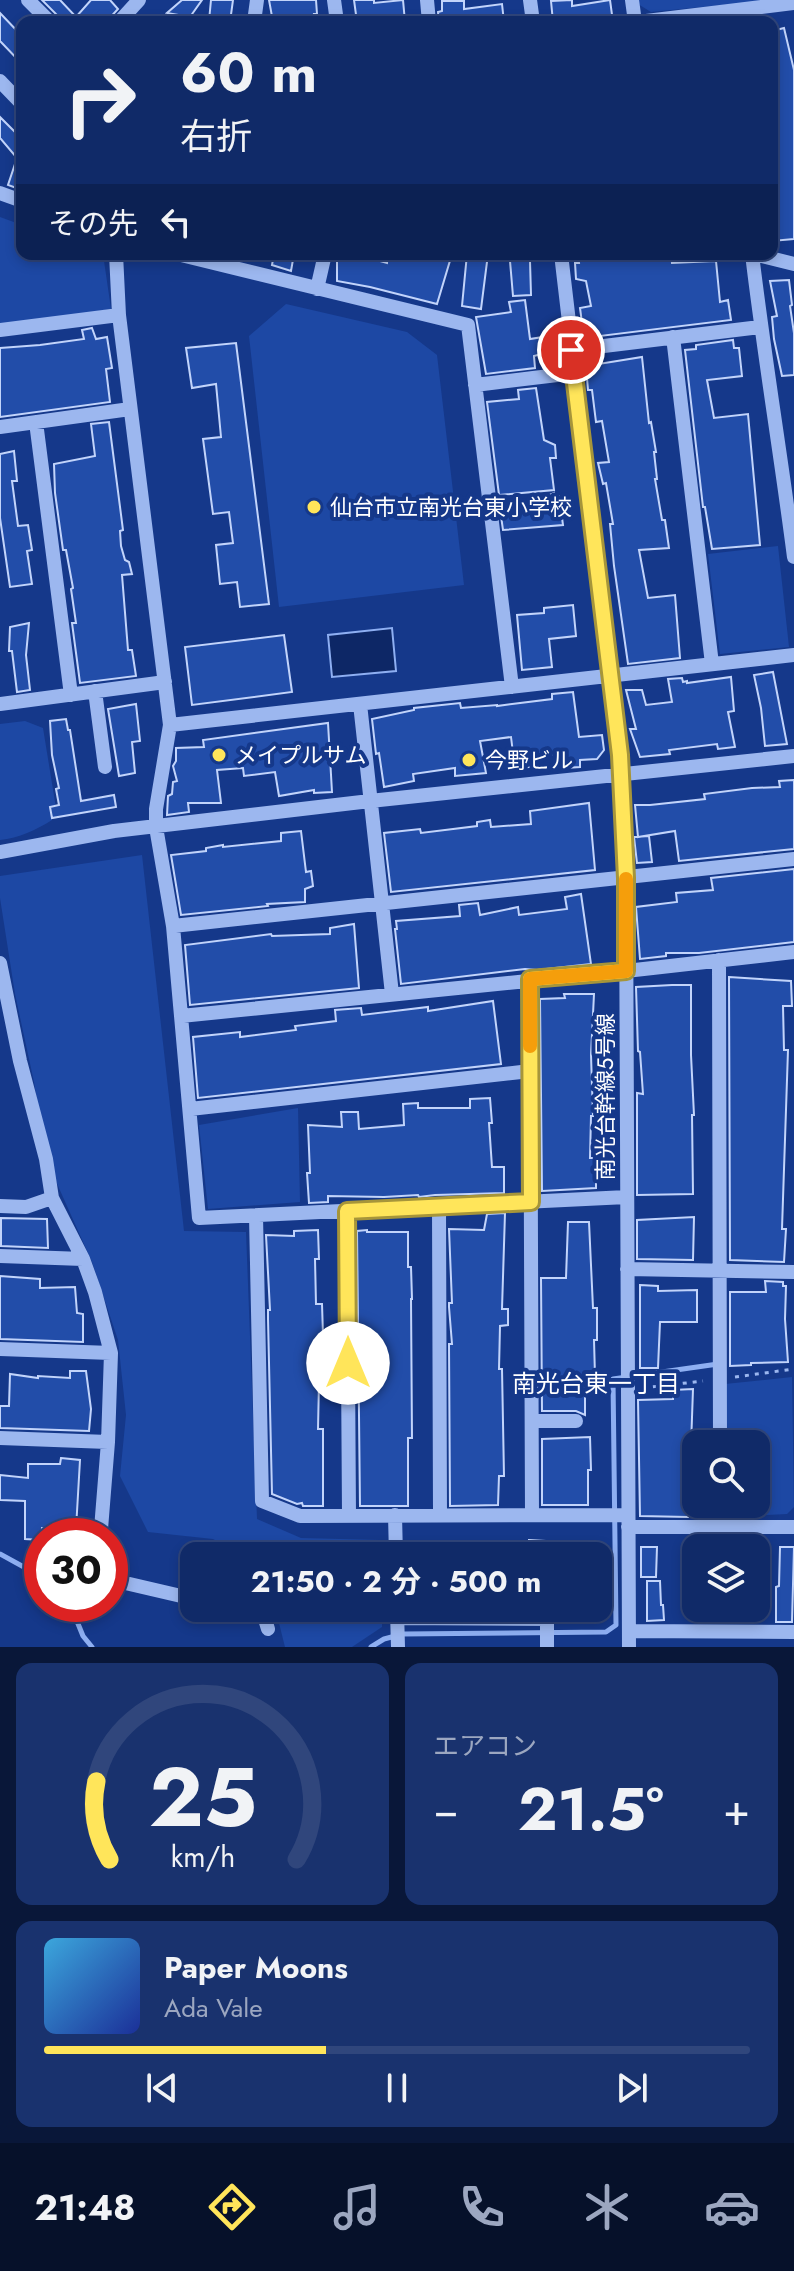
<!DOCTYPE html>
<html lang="ja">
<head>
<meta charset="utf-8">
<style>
	body { margin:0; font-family:Jost,"Noto Sans JP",sans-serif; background:#19326e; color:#f1f3f6; height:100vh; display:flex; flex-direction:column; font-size:30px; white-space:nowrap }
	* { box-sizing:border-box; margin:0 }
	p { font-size:26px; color:#9ca7c0 }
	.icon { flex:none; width:44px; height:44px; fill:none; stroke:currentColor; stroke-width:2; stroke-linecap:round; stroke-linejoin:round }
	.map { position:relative; height:1647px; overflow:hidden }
	.panel { display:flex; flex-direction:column; gap:16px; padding:16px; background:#091739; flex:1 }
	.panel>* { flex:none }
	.hud { position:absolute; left:16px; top:16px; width:762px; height:244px; border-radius:16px; box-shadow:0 4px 12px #0003,0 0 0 2px #30467c; background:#102a68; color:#f1f3f6; overflow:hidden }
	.tools { position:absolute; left:682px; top:1430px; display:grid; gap:16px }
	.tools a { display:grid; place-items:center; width:88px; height:88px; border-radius:16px; background:#102a68; box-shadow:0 4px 12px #0003,0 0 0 2px #30467c; font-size:40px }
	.speed { position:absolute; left:24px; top:1518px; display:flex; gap:16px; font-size:40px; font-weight:700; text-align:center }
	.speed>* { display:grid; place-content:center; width:104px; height:104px; border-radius:50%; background:#102a68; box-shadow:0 4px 12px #0003,0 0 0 2px #30467c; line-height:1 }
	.speed .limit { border:12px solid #d22; background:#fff; color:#111 }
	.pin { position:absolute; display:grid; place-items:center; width:68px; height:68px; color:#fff; margin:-34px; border:4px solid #fff; border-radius:50%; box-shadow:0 2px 8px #0007 }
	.me { position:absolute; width:88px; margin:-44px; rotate:0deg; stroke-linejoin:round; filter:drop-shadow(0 0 6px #0008) }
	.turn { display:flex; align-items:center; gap:28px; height:168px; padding:0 32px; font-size:36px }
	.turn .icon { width:104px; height:104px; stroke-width:2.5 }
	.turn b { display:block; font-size:56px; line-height:68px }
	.then { display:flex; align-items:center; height:76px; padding:0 32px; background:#0003; gap:16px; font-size:30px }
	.big { font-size:60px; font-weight:700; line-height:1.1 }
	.panel .tile { flex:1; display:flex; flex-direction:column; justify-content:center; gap:12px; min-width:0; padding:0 28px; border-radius:16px; background:#19326e }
	.panel .dial { align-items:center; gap:0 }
	.dial svg { height:208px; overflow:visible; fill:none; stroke:#30467c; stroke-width:7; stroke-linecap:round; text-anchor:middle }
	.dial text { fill:#f1f3f6; stroke:none }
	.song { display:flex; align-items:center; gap:24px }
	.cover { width:96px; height:96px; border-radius:12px; background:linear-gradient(135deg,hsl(200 70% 55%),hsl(230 70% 35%)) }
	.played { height:8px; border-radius:4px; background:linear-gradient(90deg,#ffe55a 40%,#30467c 40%) }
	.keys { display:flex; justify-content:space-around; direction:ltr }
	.heat { display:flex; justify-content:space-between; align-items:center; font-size:44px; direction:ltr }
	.panel .tiles { flex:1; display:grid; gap:16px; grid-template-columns:1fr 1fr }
	.tile:last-child { grid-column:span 2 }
	.trip { position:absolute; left:180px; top:1542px; width:432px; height:80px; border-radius:16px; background:#102a68; box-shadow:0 4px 12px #0003,0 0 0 2px #30467c; font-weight:700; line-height:80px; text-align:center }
	.menu { display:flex; height:128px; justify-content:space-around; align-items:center; background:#06112a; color:#9ca7c0 }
	.menu .icon { width:56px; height:56px }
	.menu .on { color:#ffe55a }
	.menu b { font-size:36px; color:#f1f3f6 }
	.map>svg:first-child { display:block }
	.green { fill:#1d48a4 }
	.water { fill:#0d2766; stroke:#8eaff2; stroke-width:2 }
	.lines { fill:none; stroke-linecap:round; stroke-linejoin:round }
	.stream { stroke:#8eaff2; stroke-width:5 }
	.building { fill:#224da9; stroke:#c2d4fb; stroke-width:2 }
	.path { stroke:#9cb7ef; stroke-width:3; stroke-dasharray:4 6; stroke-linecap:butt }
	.minor { stroke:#9cb7ef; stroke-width:14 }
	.route-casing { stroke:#a6953a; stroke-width:20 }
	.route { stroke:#ffe55a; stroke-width:14 }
	.slow { stroke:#f59e0b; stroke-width:14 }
	.poi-dot { fill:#ffe55a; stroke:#15388a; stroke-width:3 }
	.labels { text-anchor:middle; stroke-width:8; stroke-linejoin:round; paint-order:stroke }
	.poi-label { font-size:22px; fill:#fff; stroke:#15388a; text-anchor:start }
	.street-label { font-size:22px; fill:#fff; stroke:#15388a }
	.neighbourhood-label { font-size:24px; fill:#fff; stroke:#15388a }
</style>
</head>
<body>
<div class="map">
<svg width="794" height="1647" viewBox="0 0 794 1647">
	<rect width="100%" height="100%" fill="#15388a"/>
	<!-- green -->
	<path class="green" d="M638,0H774L651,12L638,4Z
		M0,217L22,225V254H103L111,309L0,326Z
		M286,304L407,332L437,355L464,585L279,607L249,336Z
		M778,546L789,647L720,654L708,554Z
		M25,721L43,728L56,808L52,820C36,830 19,838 0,840V724Z
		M142,855L184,1231L246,1232L257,1519L301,1538L381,1540V1556H247L213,1539L148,1532L120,1476L126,1415L118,1340L92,1262L46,1159L34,1082L15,994L0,898V876Z
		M298,1108L300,1202L208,1209L199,1125Z
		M792,1377L794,1507L787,1514L728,1517L727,1504H756V1444H726L725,1384Z
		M278,1608H382V1627L352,1647H285L277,1615Z"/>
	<!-- water -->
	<path class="water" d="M392,628L396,671L332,677L328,635Z"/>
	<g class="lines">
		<!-- stream -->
		<path class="stream" d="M0,1554L42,1577
			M70,1604L83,1636L92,1647
			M371,1647L384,1639L403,1634L606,1632L616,1625L613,1379L718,1364"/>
	</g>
	<!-- building -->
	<path class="building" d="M42,0H60L76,17L91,0H110L118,9L106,22H60L57,15Z
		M182,0H202L190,17L167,13Z
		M211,0H233L230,22L209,21Z
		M269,0H316L317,14H314L315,22H273Z
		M354,0H374V3L403,0L405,22H357Z
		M572,0V6L610,0L613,22H553L551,1Z
		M442,1H464V9L502,4L504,22H439L438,12L442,11Z
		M0,13L20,34L22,32V64L0,41Z
		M784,28L794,70V239L772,241V31Z
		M0,117L15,132L22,125V190L8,185L17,158L0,138Z
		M274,254H294L291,271L272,265Z
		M337,254H355L387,263L388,254H452L437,304L370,287L337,281Z
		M467,254H488L481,309L462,306Z
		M578,254H648V258L671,255L672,263L716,261L720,302L728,300L731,320L584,338L580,308L591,306L586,281L576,279L575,263H579Z
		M510,261H530L531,295L513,296Z
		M789,280L792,305L790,306L794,333V375L782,376L774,339L772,317L777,316L770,281Z
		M525,300L530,339L543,337L545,353L534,356L535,368L486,374L476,317L511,312L509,302Z
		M92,328L96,339L107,337L112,368L106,369L110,402L0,417V348L40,345L84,339L82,330Z
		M733,340L734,348H739L742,376L707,380L714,418L748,414L760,545L712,549L705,507H703L685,350L696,349V345Z
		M236,343L269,604L240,607L237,582L220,584L216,545L233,543L229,512L213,514L203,439L221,437L216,384L192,388L186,348Z
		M642,357L649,423L651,422L656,452H654L657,479H655L662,520H665L669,548L639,550L648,598L675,595L680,658L628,664L614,566L610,524H613L606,483L603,484L598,463L609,462L602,421L596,422L592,390H588L586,366Z
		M536,388L544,440L555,445L556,458H550L554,490L499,495L487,402L519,399L518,390Z
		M109,422L123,530L120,531L121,546L125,560L129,562L132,574L122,575L128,650H132L136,676L80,683L72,623H76L71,589L73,588L66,550H63L55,493L54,464L95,456L91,424Z
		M14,451L17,481H12L18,526L28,525L32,550L27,551L32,584L10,587L0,518V454Z
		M554,493V496H559L563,525L503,530L501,516Z
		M573,605L576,636L549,639L552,667L522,670L517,615L544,613V608Z
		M29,623L26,655L30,690L17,692L12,651H9L10,627Z
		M284,635L292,692L192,705L185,647Z
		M773,672L787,744L765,746L761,708L754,675Z
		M731,677L734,711L728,712L735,747L718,749L717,744L669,750L670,754L640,757L630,729H636L626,690H642L646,705L672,702L668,679L682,678L683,682L687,681V683Z
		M573,692L579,737L602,735L604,750L597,759L580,760V767L565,768L564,753L534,756L536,766L515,769L511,737L480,741L486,773L455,776V768L413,774L414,781L384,787L379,753L376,754L372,719L414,710V708L460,703L461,708L497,705V706L552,699V694Z
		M136,704L140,741L132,742L135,773L119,776L108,709Z
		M66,719L68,730H70L81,801L114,795L116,807L52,818L50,807L59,805L56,789L59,788L52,755L50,721Z
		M328,723L332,792L314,793V790L279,796L275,772L244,776L243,768L217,770L221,803H188L189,812L167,815L168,796L172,794L173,782L177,781L173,766L176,761V748L204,747L203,740Z
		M794,780V849L679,861L675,831L638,837L635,805H650L705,799L704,794L752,788L780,787L779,781Z
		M589,803L595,870L391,892L384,833L420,829L421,833L477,826V822L490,820L491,827L531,824L530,811Z
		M301,831L306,872L311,871L313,886L305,889V902L267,904L268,906L181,915L171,855L206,851V848L223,845V847L281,841V833Z
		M649,836L652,862L637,863L634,837Z
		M794,869V942L699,953H666V956L640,959L636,907L677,902L676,893L713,890L711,878Z
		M581,894L591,964L537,970L525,969L401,984L395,929H397L396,921L460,916L459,905L478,903L480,915L518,907L519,915L567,909L565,897Z
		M354,924L359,988L190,1005L185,945L271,934L272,936L330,934V928Z
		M729,977L791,981L792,1006H783L784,1050H788L782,1229H786L784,1262L730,1260Z
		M672,985H691V1055L694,1115H692L693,1194L637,1195V1093L643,1094L640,1052L638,1051L636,987Z
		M564,994H594L591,1055L593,1116H591L590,1158H596V1188L542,1191L540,999L565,998Z
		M493,1001L501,1064L198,1098L193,1037L240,1032V1037L296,1030L295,1026L336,1021L335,1010L361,1008L362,1015L428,1007V1011Z
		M490,1098L492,1123H489L492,1167H504V1193L435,1195L419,1197L418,1195L384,1197L328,1196V1202L309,1203L307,1173H310L308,1125L342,1127L341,1112H358L359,1129L404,1125L403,1104L418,1103V1108H470V1099Z
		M505,1213L502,1309H508V1325L500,1326L499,1369H502L504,1476H499L498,1505L450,1506L449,1344H452L449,1307V1303H452L449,1229L484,1230L487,1214Z
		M694,1217L693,1260L637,1259V1220Z
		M1,1218L47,1219L48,1248L1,1246Z
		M568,1222H589L593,1308H597V1340H594L595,1376H585V1415L576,1411H542L541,1278H566Z
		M318,1230L319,1259H315L316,1304H322L323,1335H320L318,1429H323V1506H303L302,1503L297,1504L272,1494L268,1319V1310H270L266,1235L294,1236V1231Z
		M367,1230V1232H408V1267H411L412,1299H411L412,1438H408V1506H360L357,1231Z
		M0,1276L40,1279V1288L75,1287L77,1313L83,1314V1342L0,1339Z
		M765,1281L783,1282V1286H786L785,1319L788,1362L751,1363V1365L730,1366V1292H766Z
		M640,1285L658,1286V1291L697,1290V1322H660L658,1368H640Z
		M70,1371H86L91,1409L89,1431L0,1428V1406H9L10,1374L38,1378V1376L70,1378Z
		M693,1389L691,1446H692L695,1515H688V1517L640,1516L638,1400L673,1399V1390Z
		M590,1437L591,1470H588V1505H542V1439Z
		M61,1458L80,1460L76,1529L42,1528L41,1540L25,1539V1501L0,1500V1475L28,1478V1464H60Z
		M529,1540L545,1541L544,1556H529Z
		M590,1541L589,1556H572L574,1542Z
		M446,1542L472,1543L471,1556H447Z
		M641,1547H657L656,1577H641Z
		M780,1547H794L792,1622H776V1587L779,1586Z
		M647,1581H660L661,1605H663L664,1620L647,1621Z"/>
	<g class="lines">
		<!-- path -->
		<path class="path" d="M735,1377L794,1369
			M643,1388L703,1381"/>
		<!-- minor -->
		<path class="minor" d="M28,0L50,22
			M334,0L337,22
			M427,0L429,22
			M530,0L533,22
			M632,0L635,22
			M119,22L139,0
			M254,22L257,0
			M638,22L794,3
			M0,81L22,104
			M0,193L22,201
			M116,254L119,315L170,725L156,809V827L173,926L199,1218L627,1197
			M177,254L468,325L512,687
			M561,254L620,755L626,878L629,1647
			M752,254C764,355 781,456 794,557
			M754,254L794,264
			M317,289L325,254
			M0,330L119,315
			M673,337L712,664
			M571,350L760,327
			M475,385L574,373
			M36,422L71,695
			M0,427L130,409
			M95,691L105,767
			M0,704L165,682
			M360,704L392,994
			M170,725L794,655
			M0,852L114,831L370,801L794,756
			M173,926L794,859
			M719,960L720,1444
			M0,963L20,1061L46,1159L52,1198L83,1259L95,1292L111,1353L108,1442
			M530,979L532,1514
			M181,1016L626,971L794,952
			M190,1109L530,1071
			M0,1206L26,1207L52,1198
			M439,1207L440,1515
			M347,1211L349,1516
			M256,1216L262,1501L300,1516L628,1515
			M0,1256L83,1259
			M627,1269L794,1272
			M0,1349L111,1353
			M532,1421H576
			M0,1438L108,1442L101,1529L104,1536
			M720,1504V1527
			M395,1515L396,1556
			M628,1527H794
			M110,1552L121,1582L194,1599
			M232,1608L264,1616L268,1629
			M397,1611L398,1647
			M397,1618L547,1619V1647
			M629,1631L794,1632"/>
	</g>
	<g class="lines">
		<!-- route casing -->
		<g class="route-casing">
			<path id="route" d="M348,1363L347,1211L531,1202L530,979L626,971V878L620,755L571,350"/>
		</g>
		<!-- route -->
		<use href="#route" class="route"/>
		<!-- slow -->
		<path class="slow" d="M530,1046V979L626,971V879"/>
	</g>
	<!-- markers -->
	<g class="poi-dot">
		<circle cx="314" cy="507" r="8"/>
		<circle cx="219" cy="755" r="8"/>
		<circle cx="469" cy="760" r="8"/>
	</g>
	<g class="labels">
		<!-- poi labels -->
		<g class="poi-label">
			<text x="330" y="515">仙台市立南光台東小学校</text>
			<text x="235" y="763">メイプルサム</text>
			<text x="485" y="768">今野ビル</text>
		</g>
		<!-- street labels -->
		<g class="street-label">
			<text transform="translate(605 1097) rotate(-90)" y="8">南光台幹線５号線</text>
		</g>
		<!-- neighbourhood labels -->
		<g class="neighbourhood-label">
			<text x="596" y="1392">南光台東一丁目</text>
		</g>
	</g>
</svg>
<div class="tools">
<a><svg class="icon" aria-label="search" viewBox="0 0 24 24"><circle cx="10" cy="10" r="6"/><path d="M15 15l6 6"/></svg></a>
<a><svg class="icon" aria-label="layers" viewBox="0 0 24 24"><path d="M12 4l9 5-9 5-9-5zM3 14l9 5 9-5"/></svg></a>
</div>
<div class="speed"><div class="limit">30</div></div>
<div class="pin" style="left:571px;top:350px;background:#d93025"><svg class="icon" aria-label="arrive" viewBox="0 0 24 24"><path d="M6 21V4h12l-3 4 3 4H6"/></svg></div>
<svg class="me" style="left:348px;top:1363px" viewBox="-20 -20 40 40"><circle r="19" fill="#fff"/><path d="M0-13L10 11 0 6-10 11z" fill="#ffe55a"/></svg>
<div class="trip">21:50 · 2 分 · 500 m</div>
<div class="hud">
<div class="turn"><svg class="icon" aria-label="right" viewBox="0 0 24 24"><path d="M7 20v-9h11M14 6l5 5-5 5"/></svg><div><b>60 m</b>右折</div></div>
<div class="then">その先<svg class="icon" aria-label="left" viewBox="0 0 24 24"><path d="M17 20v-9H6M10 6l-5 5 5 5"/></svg></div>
</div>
</div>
<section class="panel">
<div class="tiles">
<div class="tile dial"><svg viewBox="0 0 100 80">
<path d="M14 69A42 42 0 1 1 86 69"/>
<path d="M14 69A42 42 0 0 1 9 39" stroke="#ffe55a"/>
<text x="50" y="56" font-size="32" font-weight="700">25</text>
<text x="50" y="72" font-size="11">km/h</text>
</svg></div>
<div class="tile"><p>エアコン</p>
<div class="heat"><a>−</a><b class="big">21.5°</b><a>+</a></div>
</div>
<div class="tile">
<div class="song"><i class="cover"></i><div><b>Paper Moons</b><p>Ada Vale</p></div></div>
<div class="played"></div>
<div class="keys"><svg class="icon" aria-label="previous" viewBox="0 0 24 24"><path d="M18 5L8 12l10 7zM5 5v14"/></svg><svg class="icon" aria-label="pause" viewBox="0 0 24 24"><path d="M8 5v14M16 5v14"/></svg><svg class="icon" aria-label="next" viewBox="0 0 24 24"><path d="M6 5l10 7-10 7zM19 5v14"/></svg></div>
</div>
</div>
</section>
<nav class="menu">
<b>21:48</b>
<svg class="icon on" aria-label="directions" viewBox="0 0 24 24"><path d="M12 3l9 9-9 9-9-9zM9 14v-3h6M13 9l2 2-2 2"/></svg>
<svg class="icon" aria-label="music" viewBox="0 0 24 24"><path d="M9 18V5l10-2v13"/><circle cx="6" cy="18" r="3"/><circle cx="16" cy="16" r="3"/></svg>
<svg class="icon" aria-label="phone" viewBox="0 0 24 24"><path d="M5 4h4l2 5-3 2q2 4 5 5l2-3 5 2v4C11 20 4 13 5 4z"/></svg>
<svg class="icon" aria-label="climate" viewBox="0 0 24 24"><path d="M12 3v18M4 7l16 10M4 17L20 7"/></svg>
<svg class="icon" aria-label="car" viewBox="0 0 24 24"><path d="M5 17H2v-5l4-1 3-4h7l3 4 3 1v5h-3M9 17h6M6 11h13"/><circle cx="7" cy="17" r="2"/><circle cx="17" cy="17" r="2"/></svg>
</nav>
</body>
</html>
